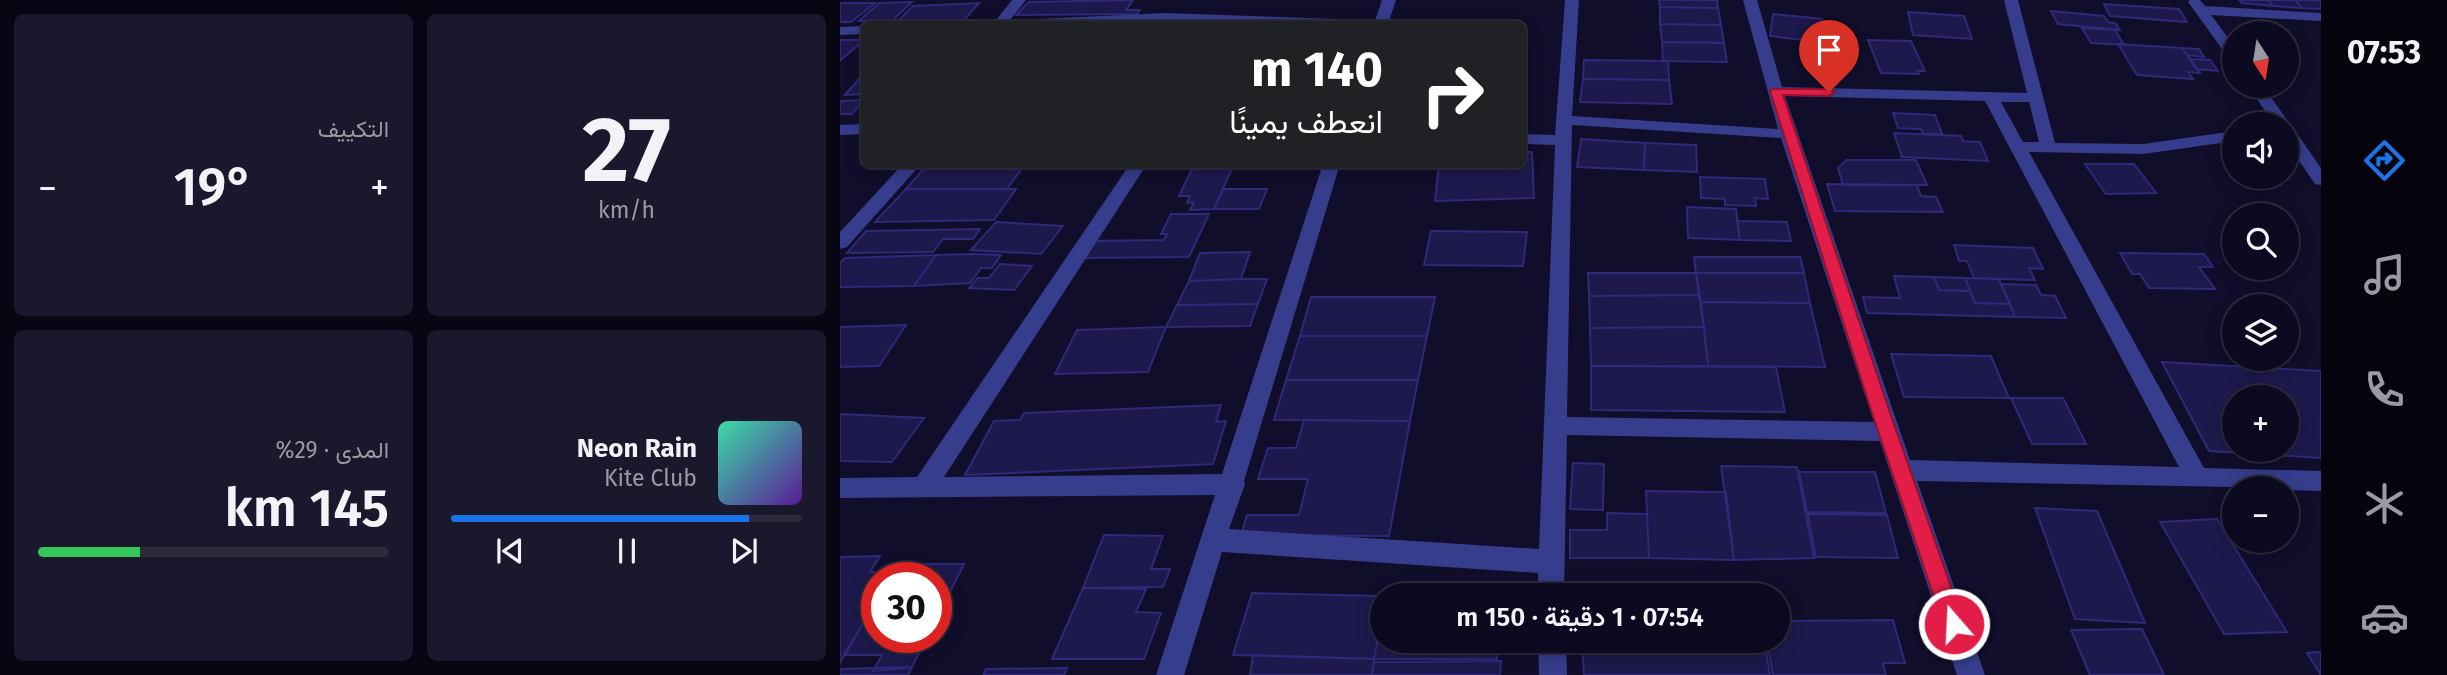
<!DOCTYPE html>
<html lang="ar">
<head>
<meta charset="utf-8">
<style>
	body { margin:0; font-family:"Fira Sans",Vazirmatn,sans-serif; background:#1a182d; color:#f1f3f6; direction:rtl; height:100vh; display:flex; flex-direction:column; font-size:26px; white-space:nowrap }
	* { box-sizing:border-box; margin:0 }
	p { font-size:23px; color:#9a9aa5 }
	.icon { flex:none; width:38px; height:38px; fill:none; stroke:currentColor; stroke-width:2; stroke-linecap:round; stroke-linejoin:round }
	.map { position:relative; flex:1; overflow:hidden; direction:ltr }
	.panel { display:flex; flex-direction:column; gap:14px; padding:14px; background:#070612; width:840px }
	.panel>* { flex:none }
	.guide { position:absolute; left:21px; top:21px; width:665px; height:147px; border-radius:10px; box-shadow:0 4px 18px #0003,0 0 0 2px #2c2b3e; direction:rtl; background:#202124; color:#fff; overflow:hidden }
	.needle { width:46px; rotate:168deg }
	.buttons { position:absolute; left:1382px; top:21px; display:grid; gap:14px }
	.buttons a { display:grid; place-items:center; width:77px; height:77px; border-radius:50%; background:#0c0a20; box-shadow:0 4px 18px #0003,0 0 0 2px #2c2b3e; font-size:35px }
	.speed { position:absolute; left:21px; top:562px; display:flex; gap:14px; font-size:35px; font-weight:700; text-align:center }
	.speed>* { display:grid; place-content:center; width:91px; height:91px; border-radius:50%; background:#0c0a20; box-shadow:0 4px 18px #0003,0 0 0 2px #2c2b3e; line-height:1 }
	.speed .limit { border:10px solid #d22; background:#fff; color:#111 }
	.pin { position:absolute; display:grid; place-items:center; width:60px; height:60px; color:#fff; margin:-72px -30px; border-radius:50% 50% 50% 0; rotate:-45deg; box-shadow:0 0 7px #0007 }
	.pin .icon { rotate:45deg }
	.me { position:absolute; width:77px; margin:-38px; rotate:341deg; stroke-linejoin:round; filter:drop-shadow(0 0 5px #0008) }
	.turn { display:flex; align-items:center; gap:24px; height:147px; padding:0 28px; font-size:32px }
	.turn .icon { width:91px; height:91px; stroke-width:2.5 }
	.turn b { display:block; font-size:49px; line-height:60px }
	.big { font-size:52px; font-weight:600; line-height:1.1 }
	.panel .widget { flex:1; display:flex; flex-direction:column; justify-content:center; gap:10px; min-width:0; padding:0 24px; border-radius:10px; background:#1a182d }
	.panel .dial { align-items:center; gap:0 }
	.dial b { font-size:91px; line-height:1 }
	.song { display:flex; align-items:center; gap:21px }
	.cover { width:84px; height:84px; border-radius:10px; background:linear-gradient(135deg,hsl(160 70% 55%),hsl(270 70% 35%)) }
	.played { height:7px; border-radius:4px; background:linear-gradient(90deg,#1a73e8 85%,#2c2b3e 85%) }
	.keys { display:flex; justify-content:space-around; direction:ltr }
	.heat { display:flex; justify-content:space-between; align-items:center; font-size:38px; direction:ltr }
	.charge { height:10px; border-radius:5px; background:linear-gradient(90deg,#34c759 29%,#2c2b3e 0) }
	.panel .tiles { flex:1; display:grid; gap:14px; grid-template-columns:repeat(2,1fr) }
	.trip { position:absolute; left:530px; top:583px; width:420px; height:70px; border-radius:35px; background:#0c0a20; box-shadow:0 4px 18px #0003,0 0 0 2px #2c2b3e; font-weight:600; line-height:70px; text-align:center; direction:rtl }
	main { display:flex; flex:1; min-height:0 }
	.tab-bar { display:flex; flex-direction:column; width:126px; justify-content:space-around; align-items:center; background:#05040d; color:#9a9aa5 }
	.tab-bar .icon { width:49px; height:49px }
	.tab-bar .active { color:#1a73e8 }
	.tab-bar b { font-size:32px; color:#f1f3f6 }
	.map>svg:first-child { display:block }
	.building { fill:#1d194c; stroke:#2f297a; stroke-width:2; fill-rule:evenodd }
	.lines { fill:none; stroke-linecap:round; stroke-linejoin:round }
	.minor { fill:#363d8c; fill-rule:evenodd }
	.route { fill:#e11d48; stroke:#92132f; stroke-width:2 }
</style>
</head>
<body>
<main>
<nav class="tab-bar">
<b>07:53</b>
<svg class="icon active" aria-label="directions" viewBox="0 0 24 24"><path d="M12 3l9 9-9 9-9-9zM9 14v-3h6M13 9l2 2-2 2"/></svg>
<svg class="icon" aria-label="music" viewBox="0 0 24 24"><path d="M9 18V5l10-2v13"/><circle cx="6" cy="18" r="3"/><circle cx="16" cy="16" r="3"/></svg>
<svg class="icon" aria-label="phone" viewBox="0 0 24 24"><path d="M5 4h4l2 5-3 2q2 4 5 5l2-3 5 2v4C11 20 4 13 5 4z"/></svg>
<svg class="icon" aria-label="climate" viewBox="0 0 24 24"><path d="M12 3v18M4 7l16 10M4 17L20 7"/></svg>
<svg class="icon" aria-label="car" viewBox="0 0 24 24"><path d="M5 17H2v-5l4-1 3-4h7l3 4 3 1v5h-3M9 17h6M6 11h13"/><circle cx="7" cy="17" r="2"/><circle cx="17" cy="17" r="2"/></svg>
</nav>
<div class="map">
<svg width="1481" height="675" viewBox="0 0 1481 675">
	<rect width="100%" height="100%" fill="#100e2a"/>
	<!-- building -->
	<path class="building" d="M293,0L286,10H300L297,14L176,15L189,2Z
		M819,0H877L878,8L820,7Z
		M1399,0H1428L1433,6L1402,3Z
		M1428,0H1455L1462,8L1433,6Z
		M1455,0H1481V9L1462,8Z
		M72,2L53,20L19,21L39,3Z
		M0,3H35L11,22H0Z
		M139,3L123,21L56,23L73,6Z
		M1264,4L1339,9L1347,22L1270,16Z
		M820,7L878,8L881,25L820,24Z
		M1211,11L1264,16L1268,22L1275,23L1280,30L1218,24Z
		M1068,12L1124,16L1132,39L1073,35Z
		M933,14L982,19L980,42L930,36Z
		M820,24L881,25L884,43L822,42Z
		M1242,28L1275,30L1284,45L1251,43Z
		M0,40H24L0,61Z
		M1028,40L1071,41L1085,71H1077L1079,74L1041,73Z
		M822,42L884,43L887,62L823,61Z
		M1278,44L1342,48L1360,73L1348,72L1353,79L1297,75Z
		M1342,48L1359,49L1364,57L1347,55Z
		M1349,59L1370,60L1378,71L1357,69Z
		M744,60L828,61L829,80L743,79Z
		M20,78H24V94L5,95Z
		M743,79L829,80L832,104L740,102Z
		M24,100L12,114H0V101Z
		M1053,113L1095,115L1102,134H1083L1081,129L1058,128Z
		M1054,133L1121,136L1123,141L1140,142L1148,161L1062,157Z
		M741,139L805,143L804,170L737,167Z
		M805,143L856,145L857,172L804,170Z
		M682,152H692L694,198L595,201L599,164H682Z
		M1007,160H1076L1087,185H1003L998,168Z
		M88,164H185L167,189H66Z
		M1245,164H1294L1316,193L1266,194Z
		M393,166L374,209L350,210L354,202L347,203L350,196H339L353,167Z
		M860,177L925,179L928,199L915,198L916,206L885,205V199L861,198Z
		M987,184L1077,185L1081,196L1096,197L1103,212L995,211Z
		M66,189H176L154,220L35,222Z
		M383,189H427L419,209H374Z
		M847,207L896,209L900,240L848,238Z
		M331,214H369L349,257L237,258L247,241L324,240L327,234H321Z
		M897,221L947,222L951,241L900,240Z
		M156,222L223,226L201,254L131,250Z
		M140,229L133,239H103L93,252L7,253L26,231Z
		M591,231L687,232L683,266L584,265Z
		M1114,245L1193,248L1203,269L1189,268L1195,280L1134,278L1127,261H1119Z
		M410,252L401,279L349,281L360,253Z
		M1280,253L1364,254L1373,267H1359L1375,289L1309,288L1300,274H1292Z
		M133,254L161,255L152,268H141L130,283L74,286L96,255Z
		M96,255L74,286L0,287V263L5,258Z
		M854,257H960L964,273H856Z
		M160,264L192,266L174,290L129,288L138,278H149Z
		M748,273H856L859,295L749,296Z
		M856,273H964L970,303L861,302Z
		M1054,276L1094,277L1099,290L1130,291L1135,303L1170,304L1175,317L1027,313L1023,297L1060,298Z
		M1094,277L1125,278L1130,291L1099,290Z
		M1125,278L1159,279L1170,304L1135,303Z
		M401,279H427L418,304L337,305L349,281Z
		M1161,284L1196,285L1201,295L1215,296L1226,318L1175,317Z
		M859,295L864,327L750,328L749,296Z
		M471,297H595L587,336H460Z
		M861,302L970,303L985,367L868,366Z
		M418,304L410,326L326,327L337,305Z
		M66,325L39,366L0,367V327Z
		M326,327L308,372L215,374L237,330Z
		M864,327L868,366H751L750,328Z
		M460,336H587L578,380H446Z
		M1051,354L1151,356L1169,398L1064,397Z
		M1322,362L1481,371V458L1369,451ZM1395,397H1447V450H1395Z
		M751,366L936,367L945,412L751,410Z
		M446,380H578L570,421L434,420Z
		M1171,398H1223L1246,444H1192Z
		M381,405L376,422L386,421L373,464L125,475L154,421L180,420L184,413Z
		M0,414L84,418L52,462L0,461Z
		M464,420L570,421L549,536L401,535L407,515H459L468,479H418L428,448H456Z
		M733,463L764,464L763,510L730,509Z
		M881,466L957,467L974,558L894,560Z
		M959,472H1035L1046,513L967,512Z
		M806,491L886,492L894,560L809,558Z
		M1195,508L1257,511L1305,623L1235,619Z
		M767,513L807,514L809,558H730V530H767Z
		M968,514L1047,515L1058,558L976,557Z
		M1377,519L1447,632L1384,634L1320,522Z
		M264,535L323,536L311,569H330L323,587L243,588Z
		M40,556L30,572L54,571L50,578H37V600L0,663V557Z
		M85,564H124L96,620V578H77Z
		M243,588L306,589L296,612L321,613L304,659H212Z
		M412,593L542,596V616L534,659L393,655Z
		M37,600V637H87L72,667L33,671L42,655H4Z
		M542,616V640H658L657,659H534Z
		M1053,620L1065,663H1043L1046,675H933L927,640H938V621Z
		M1302,629L1324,675H1250L1231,630Z
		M742,640H924L930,675H744Z
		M1481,652V675L1467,653Z
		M413,655L534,659V662L532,675H410Z
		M661,661L660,675H532L534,662Z
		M72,667L68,675H0V669Z
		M227,668L224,675H143L146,669Z"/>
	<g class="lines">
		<!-- minor -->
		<path class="minor" d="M172,0H186L167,24H153Z
			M542,0H556L548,24H534Z
			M725,0H739L732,116L938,129L903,0H917L942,87L1187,93L1164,0H1178L1215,143L1303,144L1395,131V141L1303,154L1189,152L1364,468L1481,471V491L1447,490V488L1077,481L1145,675H1117L1040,441L727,435L724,595H698V573L382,552L344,675H316L375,495L0,498V478L77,477L290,164H307L104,477L382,474L483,164H500L404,481L405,484L389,529L699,549L715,145L682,144V134L715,135ZM945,96L1145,101L1339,467L1070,460ZM1161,102H1189L1199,142H1183ZM732,125L941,138L1034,422L727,417Z
			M1350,0H1360L1365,6L1481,13V21L1371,15L1395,47V61L1390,60L1348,2Z
			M325,13L525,20L532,24L325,21L172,24L179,20Z
			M24,26V34L0,35V27Z
			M1408,86H1423L1450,124L1448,126L1453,128L1481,168V185L1475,184L1447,143V124H1434Z
			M24,124V134L0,135V125Z
			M63,164H81L7,247L0,249V232Z
			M698,640H726L727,675H699Z"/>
	</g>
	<!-- route -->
	<path class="route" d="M932,89H989L995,92L989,96L943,95L1048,407L1124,624L1121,631L1114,634L1106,631L1103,624L1030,407L930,91Z"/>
</svg>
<div class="buttons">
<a><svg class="needle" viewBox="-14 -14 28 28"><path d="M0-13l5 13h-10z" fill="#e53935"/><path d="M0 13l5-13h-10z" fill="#9a9aa5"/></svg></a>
<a><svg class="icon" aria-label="sound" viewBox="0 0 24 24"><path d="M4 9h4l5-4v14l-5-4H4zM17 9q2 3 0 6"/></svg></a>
<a><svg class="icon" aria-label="search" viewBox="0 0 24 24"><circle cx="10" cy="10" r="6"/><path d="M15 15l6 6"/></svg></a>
<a><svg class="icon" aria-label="layers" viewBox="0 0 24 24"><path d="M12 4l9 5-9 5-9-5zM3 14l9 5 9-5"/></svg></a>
<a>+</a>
<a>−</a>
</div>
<div class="speed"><div class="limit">30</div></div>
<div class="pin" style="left:989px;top:92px;background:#d93025"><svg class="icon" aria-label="arrive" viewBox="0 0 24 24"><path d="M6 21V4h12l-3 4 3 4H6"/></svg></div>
<svg class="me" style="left:1114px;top:624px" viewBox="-20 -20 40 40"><circle r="17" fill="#e11d48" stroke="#fff" stroke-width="3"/><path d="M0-11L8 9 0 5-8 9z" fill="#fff"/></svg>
<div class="trip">07:54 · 1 دقيقة · 150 m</div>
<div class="guide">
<div class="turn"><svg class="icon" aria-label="right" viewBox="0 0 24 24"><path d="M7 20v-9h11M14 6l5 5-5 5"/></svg><div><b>140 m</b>انعطف يمينًا</div></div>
</div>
</div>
<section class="panel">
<div class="tiles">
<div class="widget dial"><b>27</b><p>km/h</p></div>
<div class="widget"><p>التكييف</p>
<div class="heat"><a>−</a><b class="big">19°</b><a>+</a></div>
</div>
<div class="widget">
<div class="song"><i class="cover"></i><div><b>Neon Rain</b><p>Kite Club</p></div></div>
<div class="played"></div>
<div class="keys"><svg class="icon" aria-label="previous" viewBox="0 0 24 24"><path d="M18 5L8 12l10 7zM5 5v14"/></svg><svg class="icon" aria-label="pause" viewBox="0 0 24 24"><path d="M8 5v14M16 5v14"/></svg><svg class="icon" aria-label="next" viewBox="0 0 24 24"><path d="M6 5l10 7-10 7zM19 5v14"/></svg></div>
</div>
<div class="widget"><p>المدى · 29%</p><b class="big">145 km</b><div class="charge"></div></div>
</div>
</section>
</main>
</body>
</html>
